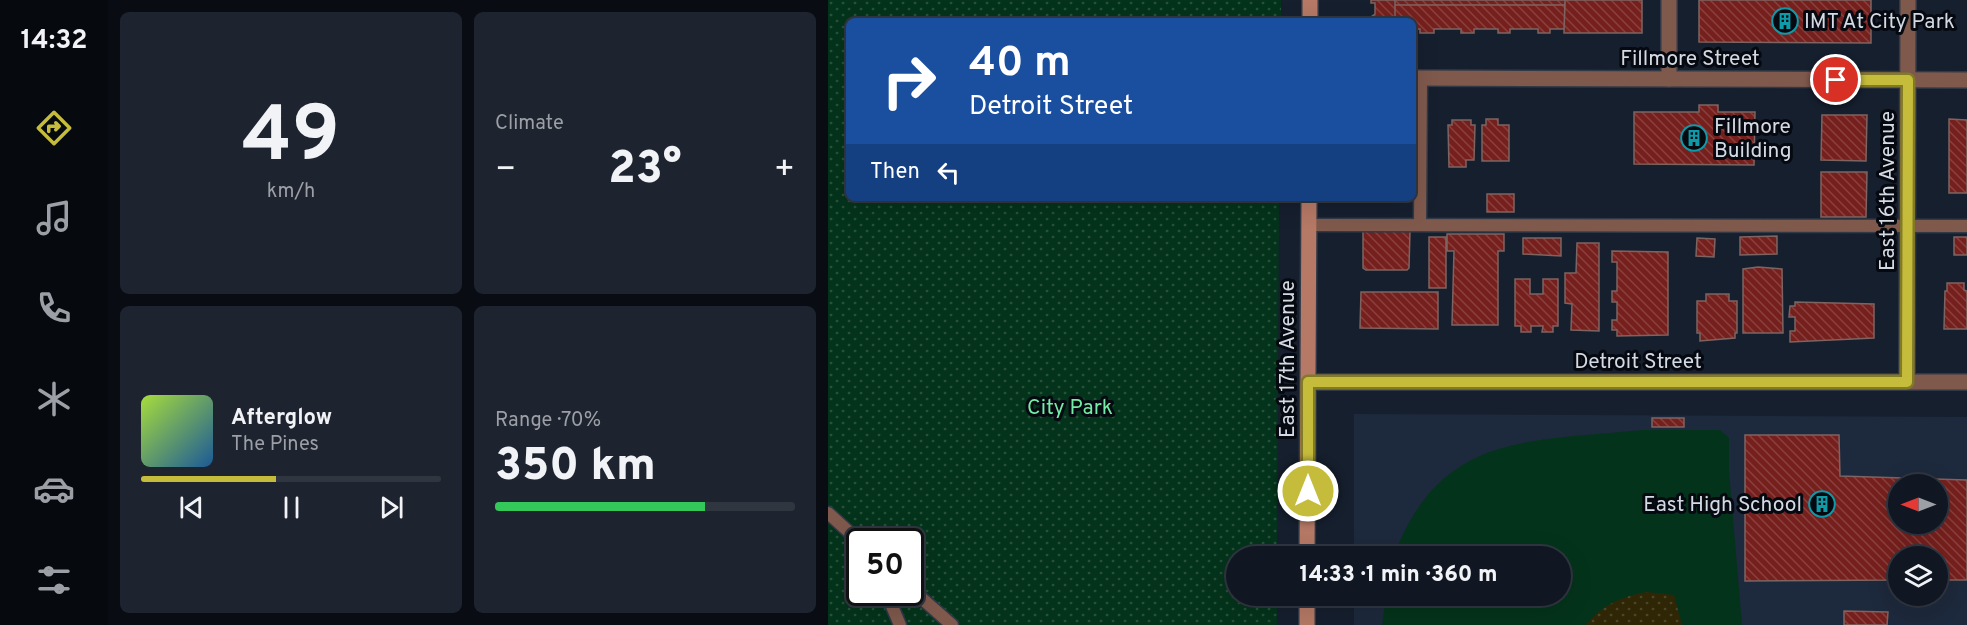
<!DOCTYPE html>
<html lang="en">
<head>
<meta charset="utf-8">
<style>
	body { margin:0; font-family:Overpass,sans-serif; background:#1e242f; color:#f1f3f6; height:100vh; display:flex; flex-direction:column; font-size:22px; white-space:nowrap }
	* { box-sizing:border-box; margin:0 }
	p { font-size:20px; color:#9c9fa5 }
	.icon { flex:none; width:33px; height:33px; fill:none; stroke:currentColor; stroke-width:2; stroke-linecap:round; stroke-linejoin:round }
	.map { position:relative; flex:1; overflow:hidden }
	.drawer { display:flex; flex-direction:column; gap:12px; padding:12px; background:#090d13; width:720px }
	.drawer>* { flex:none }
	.top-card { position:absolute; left:18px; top:18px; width:570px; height:183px; border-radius:9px; box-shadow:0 6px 24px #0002,0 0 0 2px #303640; background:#1a4fa0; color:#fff; overflow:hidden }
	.needle { width:39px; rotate:270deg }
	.fabs { position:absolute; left:1060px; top:474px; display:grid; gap:12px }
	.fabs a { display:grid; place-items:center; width:60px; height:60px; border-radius:50%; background:#101722; box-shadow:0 6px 24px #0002,0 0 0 2px #303640; font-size:30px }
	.speed { position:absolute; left:18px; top:528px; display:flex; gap:12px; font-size:30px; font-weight:700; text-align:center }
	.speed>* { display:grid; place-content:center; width:78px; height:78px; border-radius:50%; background:#101722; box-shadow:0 6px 24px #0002,0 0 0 2px #303640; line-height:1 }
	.speed .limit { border:3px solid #111; border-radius:9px; background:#fff; color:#111 }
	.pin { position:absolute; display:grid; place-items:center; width:51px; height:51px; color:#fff; margin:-26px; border:3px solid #fff; border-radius:50%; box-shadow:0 2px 6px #0007 }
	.me { position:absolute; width:66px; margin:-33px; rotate:0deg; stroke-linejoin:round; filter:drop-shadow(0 0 4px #0008) }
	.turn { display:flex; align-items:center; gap:21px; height:126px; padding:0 24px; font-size:27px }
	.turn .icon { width:78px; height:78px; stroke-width:2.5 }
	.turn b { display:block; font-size:42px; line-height:51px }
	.then { display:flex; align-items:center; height:57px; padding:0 24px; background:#0003; gap:12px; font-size:22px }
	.big { font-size:45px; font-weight:800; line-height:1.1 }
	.drawer .card { flex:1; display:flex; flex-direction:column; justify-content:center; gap:9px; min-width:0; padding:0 21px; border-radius:9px; background:#1e242f }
	.drawer .dial { align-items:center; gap:0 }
	.dial b { font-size:78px; line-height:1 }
	.song { display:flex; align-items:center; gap:18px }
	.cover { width:72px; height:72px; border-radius:9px; background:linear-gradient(135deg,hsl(80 70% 55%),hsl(210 70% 35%)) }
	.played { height:6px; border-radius:3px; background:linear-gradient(90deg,#c6bc3c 45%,#303640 45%) }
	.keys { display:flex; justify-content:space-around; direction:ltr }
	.heat { display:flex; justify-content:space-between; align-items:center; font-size:33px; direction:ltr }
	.charge { height:9px; border-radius:4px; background:linear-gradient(90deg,#34c759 70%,#303640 0) }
	.drawer .tiles { flex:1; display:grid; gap:12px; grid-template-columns:repeat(2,1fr) }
	.trip { position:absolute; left:398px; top:546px; width:345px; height:60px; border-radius:30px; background:#101722; box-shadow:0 6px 24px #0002,0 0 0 2px #303640; font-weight:800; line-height:60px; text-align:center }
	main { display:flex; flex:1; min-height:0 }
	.tabs { display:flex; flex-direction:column; width:108px; justify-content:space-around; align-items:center; background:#06090e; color:#9c9fa5 }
	.tabs .icon { width:42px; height:42px }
	.tabs .active { color:#c6bc3c }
	.tabs b { font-size:27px; color:#f1f3f6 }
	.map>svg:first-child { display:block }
	.built { fill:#1d293c; fill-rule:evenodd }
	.green { fill:#04331b }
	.sand { fill:url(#sand-dots) }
	.park { fill:url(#park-dots); fill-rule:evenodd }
	.building { fill:url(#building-back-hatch); stroke:#7d6461; stroke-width:1.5; fill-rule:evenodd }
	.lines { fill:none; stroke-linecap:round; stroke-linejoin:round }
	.service-casing { stroke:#313947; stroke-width:15 }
	.minor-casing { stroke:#313947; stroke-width:18 }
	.tertiary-casing { stroke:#313947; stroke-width:18 }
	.secondary-casing { stroke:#313947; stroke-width:18 }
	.service { stroke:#7f594c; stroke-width:12 }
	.minor { stroke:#7f594c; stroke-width:15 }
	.tertiary { stroke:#7f594c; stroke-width:15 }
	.secondary { stroke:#b57965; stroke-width:15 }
	.route-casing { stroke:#817a27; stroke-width:15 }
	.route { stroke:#c6bc3c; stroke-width:10 }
	.labels { text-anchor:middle; stroke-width:6; stroke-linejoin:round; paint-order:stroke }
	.poi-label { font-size:21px; fill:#d4dae4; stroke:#060910; text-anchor:start }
	.street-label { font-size:21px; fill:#d4dae4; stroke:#060910 }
	.park-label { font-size:21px; fill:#74eea7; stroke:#060910 }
</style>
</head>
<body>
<main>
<nav class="tabs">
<b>14:32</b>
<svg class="icon active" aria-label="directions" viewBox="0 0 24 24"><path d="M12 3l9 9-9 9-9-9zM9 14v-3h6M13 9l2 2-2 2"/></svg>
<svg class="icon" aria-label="music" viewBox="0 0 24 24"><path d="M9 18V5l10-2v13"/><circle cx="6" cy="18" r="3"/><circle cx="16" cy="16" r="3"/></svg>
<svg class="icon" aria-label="phone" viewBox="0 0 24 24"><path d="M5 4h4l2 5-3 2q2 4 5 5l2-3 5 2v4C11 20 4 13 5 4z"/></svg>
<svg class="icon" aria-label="climate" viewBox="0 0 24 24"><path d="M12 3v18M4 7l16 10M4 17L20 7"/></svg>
<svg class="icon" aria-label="car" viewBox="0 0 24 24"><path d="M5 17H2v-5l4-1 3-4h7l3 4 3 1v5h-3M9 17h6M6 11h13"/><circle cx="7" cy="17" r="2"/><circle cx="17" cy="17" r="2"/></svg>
<svg class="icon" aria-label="filters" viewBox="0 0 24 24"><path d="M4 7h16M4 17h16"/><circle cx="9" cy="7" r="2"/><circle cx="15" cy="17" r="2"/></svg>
</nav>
<section class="drawer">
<div class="tiles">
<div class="card dial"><b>49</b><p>km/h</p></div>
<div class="card"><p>Climate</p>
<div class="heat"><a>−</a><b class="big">23°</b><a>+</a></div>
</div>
<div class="card">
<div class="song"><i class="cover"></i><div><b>Afterglow</b><p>The Pines</p></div></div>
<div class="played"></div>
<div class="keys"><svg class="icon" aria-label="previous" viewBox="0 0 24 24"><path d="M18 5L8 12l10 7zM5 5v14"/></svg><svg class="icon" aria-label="pause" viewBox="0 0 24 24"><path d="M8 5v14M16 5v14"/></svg><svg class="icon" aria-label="next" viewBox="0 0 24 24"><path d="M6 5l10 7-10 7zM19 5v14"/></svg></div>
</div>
<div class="card"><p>Range · 70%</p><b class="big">350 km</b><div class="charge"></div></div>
</div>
</section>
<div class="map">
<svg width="1139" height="625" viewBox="0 0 1139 625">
	<defs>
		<pattern id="sand-dots" width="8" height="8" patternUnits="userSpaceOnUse" patternTransform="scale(1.5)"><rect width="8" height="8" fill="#2e2605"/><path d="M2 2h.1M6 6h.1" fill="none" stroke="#4b4529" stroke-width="1.8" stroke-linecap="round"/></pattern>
		<pattern id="park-dots" width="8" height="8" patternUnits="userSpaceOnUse" patternTransform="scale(1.5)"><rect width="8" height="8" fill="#04331b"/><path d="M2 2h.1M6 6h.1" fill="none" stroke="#28503c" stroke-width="1.8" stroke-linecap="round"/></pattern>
		<pattern id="building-back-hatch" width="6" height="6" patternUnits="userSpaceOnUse" patternTransform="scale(1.5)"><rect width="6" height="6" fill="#76201d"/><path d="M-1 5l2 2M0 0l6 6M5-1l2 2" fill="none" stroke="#89403e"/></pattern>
	</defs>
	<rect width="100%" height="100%" fill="#161f2e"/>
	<!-- built -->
	<path class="built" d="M526,414L1139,417V625H526V596H732V556H526ZM1071,484H1110V524H1071ZM1071,556H1110V596H1071Z"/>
	<!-- green -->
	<path class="green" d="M814,430H892L901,438V471L914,625H554L558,596H732V556H566C612,432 701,442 814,430Z"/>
	<!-- sand -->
	<path class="sand" d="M819,592L846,595L854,625H758C774,605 794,596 819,592Z"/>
	<!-- park -->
	<path class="park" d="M0,0H453V21H21V198H451L449,556H408V596H449V625H0ZM32,542H82V592H32Z"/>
	<!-- building -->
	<path class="building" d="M543,0H567V21H537L547,14V3H543Z
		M567,0H737V5H567Z
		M737,0H814V33H736Z
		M871,0H1043V43L871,42Z
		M567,5H737L736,29H722V33H710V29H682V33H670V29H646V33H633V29H606V33H592V29H585V21H567Z
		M871,105H890V112H927L926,165L806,164V112H871Z
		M994,115H1039L1038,161L993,160Z
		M658,119H670V125H681V161H654V125H658Z
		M1121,119L1139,120V193H1121Z
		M624,120H643V125H647L646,160H638V167H621L620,125H624Z
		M993,172H1039L1038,217H993Z
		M659,194H686V212H659Z
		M538,229L582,231L581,268L579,270H538L535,268V232Z
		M619,234H676V251H670V325H624L626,251H619Z
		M949,236V254L912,255V237Z
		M601,237H618V288H601Z
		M1126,237H1139V255H1126Z
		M695,238H733V256L695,254Z
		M869,238L887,239L886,257L868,256Z
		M749,243H771V331L743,330L744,304L737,303V273H748Z
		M784,251L840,252V335L789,336V330H784V320H789V302H784V291H789V262H784Z
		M930,267L954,269L955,333H915V269Z
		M687,279H702V294H715V279H730V326H725V332H714L715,326H703V332H693V326H687Z
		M1119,283H1136V290L1139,291V329H1116L1117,291H1119Z
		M533,292H610V329L532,328Z
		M878,294H901V301H909V333H907V338L872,341V333H869V301H878Z
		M967,302L1046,304V338L962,342V331H967V317H961L962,306H967Z
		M824,418H856V427H824Z
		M917,435H1011L1012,476L1139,480V580H1110V556H1071V580L917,581ZM1071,484H1110V524H1071Z
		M1016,611L1060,612L1059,625H1016Z"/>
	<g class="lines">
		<!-- service casing -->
		<g class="service-casing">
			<path id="service" d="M481,225L1139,226
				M592,225L593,78
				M0,513L32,542
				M82,588L124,625
				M58,592L72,625"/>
		</g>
		<!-- minor casing -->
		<g class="minor-casing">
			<path id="minor" d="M841,0V79
				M481,382H1139
				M1079,382L1080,0"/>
		</g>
		<!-- tertiary casing -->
		<g class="tertiary-casing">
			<path id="tertiary" d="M585,78L1139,80"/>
		</g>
		<!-- secondary casing -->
		<g class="secondary-casing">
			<path id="secondary" d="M482,21V0
				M479,556L481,198
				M479,625V596"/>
		</g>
		<!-- service -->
		<use href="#service" class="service"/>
		<!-- minor -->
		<use href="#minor" class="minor"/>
		<!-- tertiary -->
		<use href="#tertiary" class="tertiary"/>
		<!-- secondary -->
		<use href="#secondary" class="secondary"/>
	</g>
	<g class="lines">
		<!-- route casing -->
		<g class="route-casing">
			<path id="route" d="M480,491V382H1079L1080,80H1008"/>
		</g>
		<!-- route -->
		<use href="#route" class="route"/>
	</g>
	<!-- icons -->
	<defs>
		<g id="building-ring" transform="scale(1.35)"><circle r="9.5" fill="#060910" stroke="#0f9aa8" stroke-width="1.5"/><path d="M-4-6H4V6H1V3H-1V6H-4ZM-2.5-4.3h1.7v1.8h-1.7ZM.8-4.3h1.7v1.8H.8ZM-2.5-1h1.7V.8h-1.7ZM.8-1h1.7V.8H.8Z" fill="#0f9aa8"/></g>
	</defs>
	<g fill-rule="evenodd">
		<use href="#building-ring" x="957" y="21"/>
		<use href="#building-ring" x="866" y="138"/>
		<use href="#building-ring" x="994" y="504"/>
	</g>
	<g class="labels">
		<!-- poi labels -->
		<g class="poi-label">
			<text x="976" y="28">IMT At City Park</text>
			<text x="886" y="133">Fillmore<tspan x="886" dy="24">Building</tspan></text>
			<text x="974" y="511" text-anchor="end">East High School</text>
		</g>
		<!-- street labels -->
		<g class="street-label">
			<text x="862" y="65">Fillmore Street</text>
			<text transform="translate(1059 191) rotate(-90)" y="7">East 16th Avenue</text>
			<text transform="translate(459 359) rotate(-90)" y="7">East 17th Avenue</text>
			<text x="810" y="368">Detroit Street</text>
		</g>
		<!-- park labels -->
		<g class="park-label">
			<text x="242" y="414">City Park</text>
		</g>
	</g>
</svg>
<div class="fabs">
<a><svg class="needle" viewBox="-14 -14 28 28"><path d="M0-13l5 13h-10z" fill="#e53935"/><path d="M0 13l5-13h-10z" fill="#9c9fa5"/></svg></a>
<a><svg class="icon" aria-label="layers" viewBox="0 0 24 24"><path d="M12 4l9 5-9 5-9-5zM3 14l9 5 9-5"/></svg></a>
</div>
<div class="speed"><div class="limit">50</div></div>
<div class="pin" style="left:1008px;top:80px;background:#d93025"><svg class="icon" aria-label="arrive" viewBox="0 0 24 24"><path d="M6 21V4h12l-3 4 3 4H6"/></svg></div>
<svg class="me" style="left:480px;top:491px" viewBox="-20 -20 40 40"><circle r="17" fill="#c6bc3c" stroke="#fff" stroke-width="3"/><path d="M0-11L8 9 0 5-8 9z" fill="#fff"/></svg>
<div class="trip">14:33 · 1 min · 360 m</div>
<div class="top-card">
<div class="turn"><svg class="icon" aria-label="right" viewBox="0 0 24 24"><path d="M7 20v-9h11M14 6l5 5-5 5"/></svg><div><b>40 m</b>Detroit Street</div></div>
<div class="then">Then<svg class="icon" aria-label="left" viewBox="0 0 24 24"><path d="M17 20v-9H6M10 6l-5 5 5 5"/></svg></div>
</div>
</div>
</main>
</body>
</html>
